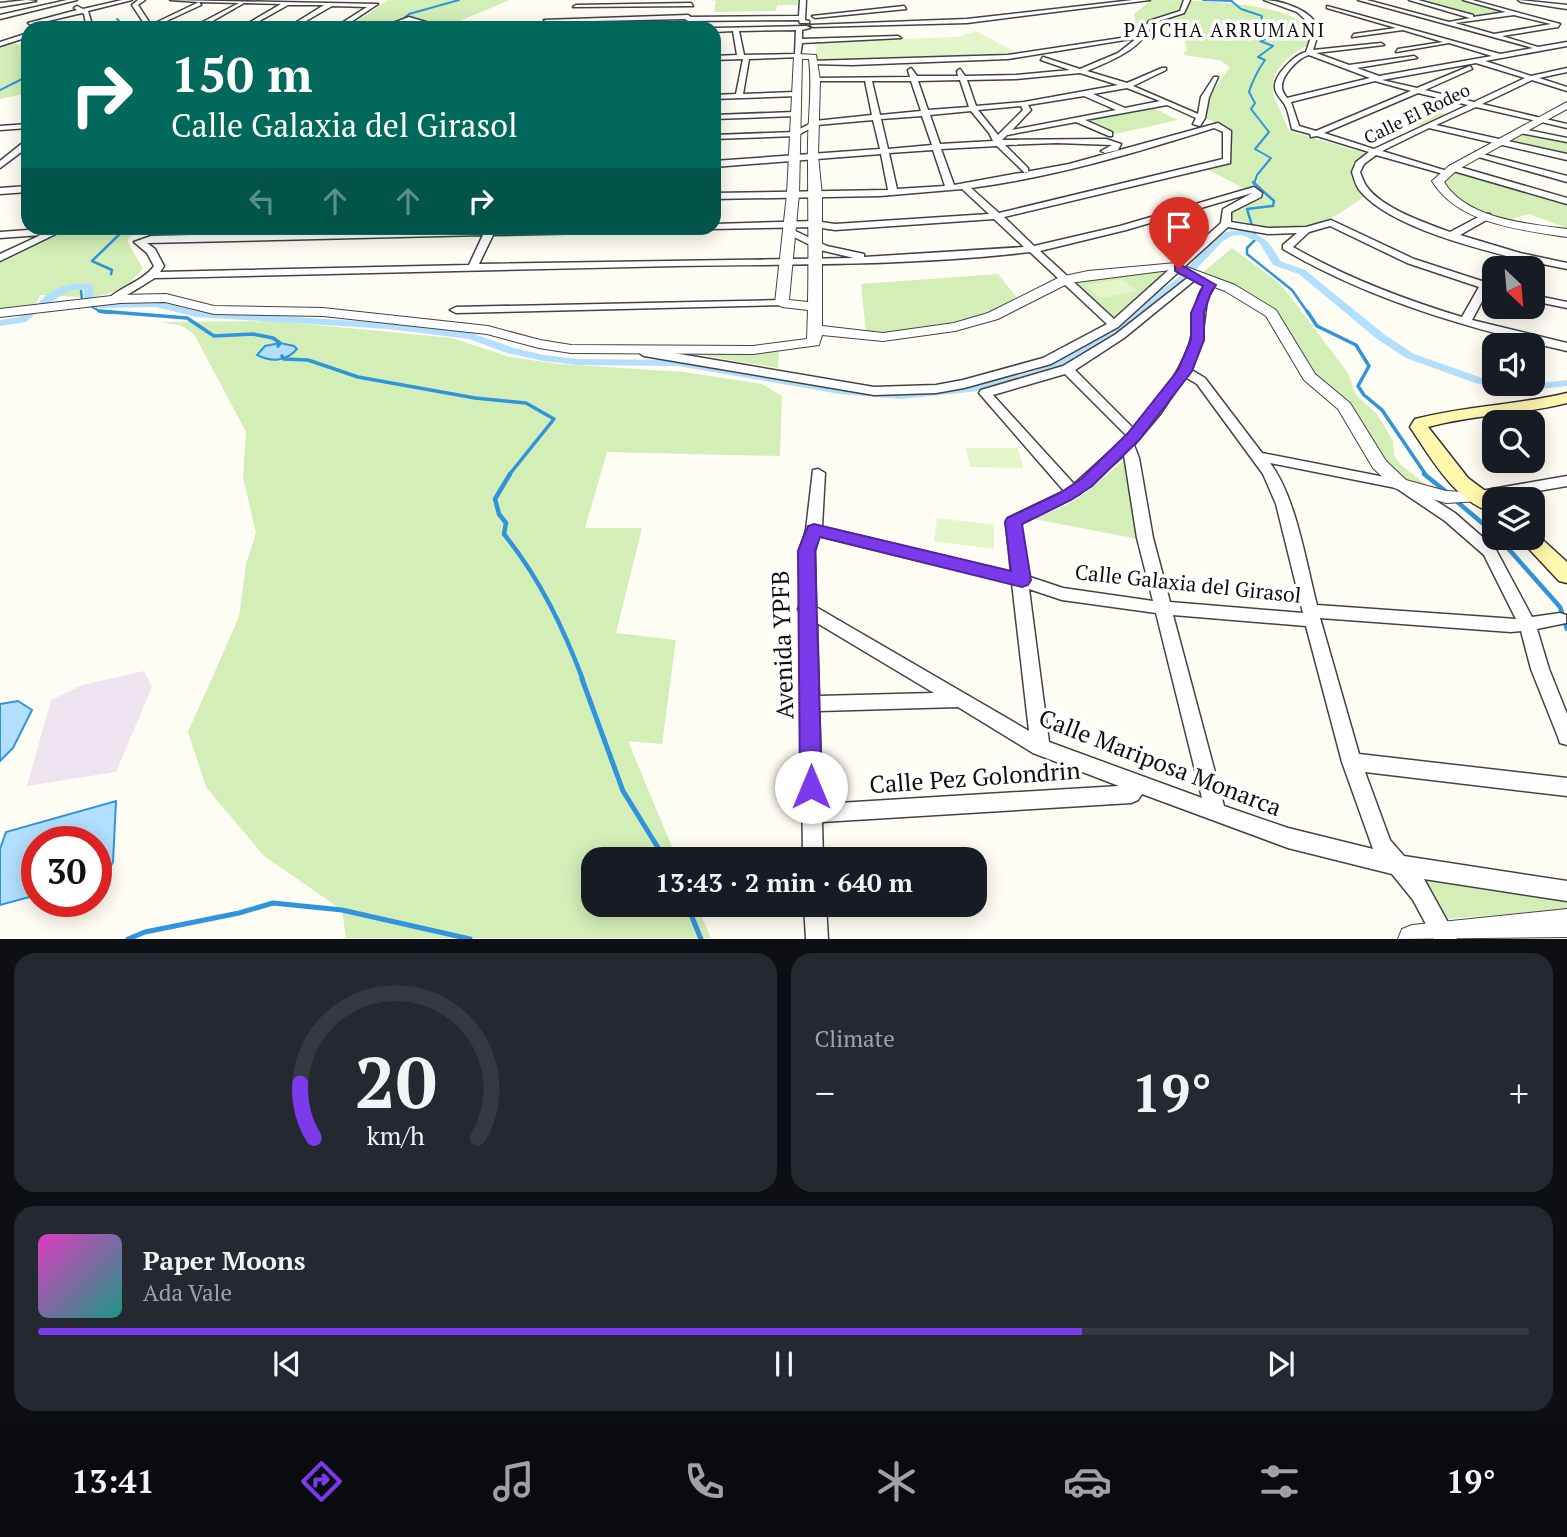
<!DOCTYPE html>
<html lang="en">
<head>
<meta charset="utf-8">
<style>
	body { margin:0; font-family:"PT Serif",serif; background:#242831; color:#f1f3f6; height:100vh; display:flex; flex-direction:column; font-size:26px; white-space:nowrap }
	* { box-sizing:border-box; margin:0 }
	p { font-size:23px; color:#9ea1a6 }
	.icon { flex:none; width:38px; height:38px; fill:none; stroke:currentColor; stroke-width:2; stroke-linecap:round; stroke-linejoin:round }
	.map { position:relative; height:939px; overflow:hidden }
	.drawer { display:flex; flex-direction:column; gap:14px; padding:14px; background:#0d0f14; flex:1 }
	.drawer>* { flex:none }
	.hud { position:absolute; left:21px; top:21px; width:700px; height:214px; border-radius:21px; box-shadow:0 4px 18px #0003; background:#00695c; color:#fff; overflow:hidden }
	.needle { width:46px; rotate:154deg }
	.buttons { position:absolute; left:1482px; top:256px; display:grid; gap:14px }
	.buttons a { display:grid; place-items:center; width:63px; height:63px; border-radius:14px; background:#171b24; box-shadow:0 4px 18px #0003; font-size:35px }
	.speed { position:absolute; left:21px; top:826px; display:flex; gap:14px; font-size:35px; font-weight:700; text-align:center }
	.speed>* { display:grid; place-content:center; width:91px; height:91px; border-radius:50%; background:#171b24; box-shadow:0 4px 18px #0003; line-height:1 }
	.speed .limit { border:10px solid #d22; background:#fff; color:#111 }
	.pin { position:absolute; display:grid; place-items:center; width:60px; height:60px; color:#fff; margin:-72px -30px; border-radius:50% 50% 50% 0; rotate:-45deg; box-shadow:0 0 7px #0007 }
	.pin .icon { rotate:45deg }
	.me { position:absolute; width:77px; margin:-38px; rotate:0deg; stroke-linejoin:round; filter:drop-shadow(0 0 5px #0008) }
	.turn { display:flex; align-items:center; gap:24px; height:147px; padding:0 35px; font-size:32px }
	.turn .icon { width:91px; height:91px; stroke-width:2.5 }
	.turn b { display:block; font-size:49px; line-height:60px }
	.lanes { display:flex; align-items:center; height:66px; padding:0 35px; background:#0003; justify-content:center; gap:35px; direction:ltr }
	.lanes .off { opacity:.35 }
	.big { font-size:52px; font-weight:700; line-height:1.1 }
	.drawer .tile { flex:1; display:flex; flex-direction:column; justify-content:center; gap:10px; min-width:0; padding:0 24px; border-radius:21px; background:#242831 }
	.drawer .dial { align-items:center; gap:0 }
	.dial svg { height:182px; overflow:visible; fill:none; stroke:#363941; stroke-width:7; stroke-linecap:round; text-anchor:middle }
	.dial text { fill:#f1f3f6; stroke:none }
	.song { display:flex; align-items:center; gap:21px }
	.cover { width:84px; height:84px; border-radius:10px; background:linear-gradient(135deg,hsl(310 70% 55%),hsl(170 70% 35%)) }
	.played { height:7px; border-radius:4px; background:linear-gradient(90deg,#7c3aed 70%,#363941 70%) }
	.keys { display:flex; justify-content:space-around; direction:ltr }
	.heat { display:flex; justify-content:space-between; align-items:center; font-size:38px; direction:ltr }
	.drawer .tiles { flex:1; display:grid; gap:14px; grid-template-columns:1fr 1fr }
	.tile:last-child { grid-column:span 2 }
	.trip { position:absolute; left:581px; top:847px; width:406px; height:70px; border-radius:21px; background:#171b24; box-shadow:0 4px 18px #0003; font-weight:700; line-height:70px; text-align:center }
	.tab-bar { display:flex; height:112px; justify-content:space-around; align-items:center; background:#090b0e; color:#9ea1a6 }
	.tab-bar .icon { width:49px; height:49px }
	.tab-bar .on { color:#7c3aed }
	.tab-bar b { font-size:32px; color:#f1f3f6 }
	.map>svg:first-child { display:block }
	.industrial { fill:#eee4ef }
	.green { fill:#d3efb7 }
	.pitch { fill:#e5f5ca }
	.water { fill:#b2dffd; stroke:#3094dc; stroke-width:2 }
	.lines { fill:none; stroke-linecap:round; stroke-linejoin:round }
	.stream-far4 { stroke:#3094dc; stroke-width:2 }
	.stream-far3 { stroke:#3094dc; stroke-width:2.5 }
	.stream-far2 { stroke:#3094dc; stroke-width:3.5 }
	.stream-far1 { stroke:#3094dc; stroke-width:4.5 }
	.stream { stroke:#3094dc; stroke-width:5 }
	.canal { fill:#b2dffd; fill-rule:evenodd }
	.minor-casing { stroke:#434343; stroke-width:3 }
	.tertiary-casing { stroke:#434343; stroke-width:2 }
	.secondary-casing { stroke:#323232; stroke-width:3 }
	.minor { fill:#fff; fill-rule:evenodd }
	.tertiary { fill:#fff; fill-rule:evenodd }
	.secondary { fill:#fff8ae; fill-rule:evenodd }
	.route { fill:#7c3aed; stroke:#51269a; stroke-width:2 }
	.labels { text-anchor:middle; stroke-width:7; stroke-linejoin:round; paint-order:stroke }
	.far-street-label { font-size:18px; fill:#101010; stroke:#fff }
	.far-neighbourhood-label { font-size:19px; letter-spacing:2px; fill:#101010; stroke:#fff }
	.street-label { font-size:21px; fill:#101010; stroke:#fff }
	.near-street-label { font-size:24px; fill:#101010; stroke:#fff }
</style>
</head>
<body>
<div class="map">
<svg width="1567" height="939" viewBox="0 0 1567 939">
	<rect width="100%" height="100%" fill="#fffdf3"/>
	<!-- industrial -->
	<path class="industrial" d="M144,671L152,687L116,772L27,786L51,700L82,685Z"/>
	<!-- green -->
	<path class="green" d="M389,0H510L443,28H346Z
		M711,0H798V5H777L776,11L714,12L716,1Z
		M1151,0C1184,0 1327,0 1309,45C1299,49 1294,53 1286,60C1260,86 1278,101 1289,131L1365,153L1353,162L1351,175L1364,197C1347,208 1323,227 1301,229C1278,230 1254,224 1231,219L1232,212L1261,199L1253,188H1243L1207,169L1230,163L1228,130L1206,118L1209,97L1230,67L1219,60L1183,55L1187,49L1183,34L1137,31L1134,14Z
		M1414,0H1462L1509,12L1478,17Z
		M10,43L28,46V93L0,99V46Z
		M1150,107L1178,120L1115,134L1082,120Z
		M1421,108L1446,114L1421,126L1395,120Z
		M1526,133L1567,142V155L1510,142Z
		M1456,171L1567,203V228L1529,214L1508,220L1495,217L1458,199L1444,183L1447,176Z
		M72,228H150L129,237L128,242L143,269C111,306 84,296 40,295L36,304L0,311V261Z
		M1232,248L1279,283L1293,300L1348,373L1356,395L1377,414L1393,441L1394,455L1400,464L1430,488L1409,483L1387,464L1349,400L1317,378L1277,313L1202,273Z
		M1160,270L1166,274L1117,319H1112L1072,281Z
		M998,274L1019,300C972,322 919,336 866,333L861,284Z
		M274,321L452,338L510,357L559,364L684,372L762,384L782,396L780,456L607,452L585,528H642L616,633L676,640L662,744L628,741L677,859H593V905H697L711,938H346L342,910L264,856L206,787L188,732L239,617L246,564L256,533L243,477L246,432L194,334L180,325L159,322Z
		M683,352H779L778,368Z
		M1124,460L1138,539L1034,519L1066,505L1084,494Z
		M1420,875L1567,900V909L1448,919Z"/>
	<!-- pitch -->
	<path class="pitch" d="M976,31L1017,53L815,62L817,42L957,37Z
		M1122,279L1138,291L1101,298L1086,285Z
		M966,448H1018L1023,468L970,467Z
		M937,518L994,525V549L934,541Z"/>
	<!-- water -->
	<path class="water" d="M280,343L294,346L297,349C286,362 271,362 257,355L265,346Z
		M18,701L32,710L13,748L0,761V704Z
		M116,801L113,862L105,876L96,878V842H37V895L0,905V849L6,832Z"/>
	<g class="lines">
		<!-- stream-far4 -->
		<path class="stream-far4" d="M1203,0L1232,1
			M1230,0L1241,9L1262,16L1261,22L1271,31L1266,39L1260,41L1273,46L1258,57L1265,60C1258,70 1253,79 1249,92L1255,103L1251,109L1269,132L1255,149L1271,158L1257,175L1254,184
			M108,28L119,21L117,19
			M403,28V19L409,14L459,0
			M0,90L28,76"/>
		<!-- stream-far3 -->
		<path class="stream-far3" d="M1253,182L1274,201L1273,206L1247,209L1256,239L1247,248V254L1292,290L1308,313
			M111,274L112,270L92,261L126,228
			M81,291L82,301L101,312L111,313"/>
		<!-- stream-far2 -->
		<path class="stream-far2" d="M99,311L187,318L214,336L253,334L273,338L280,343L278,346
			M1307,311L1317,326L1356,345L1369,366L1358,386L1364,395L1382,410L1426,475
			M282,356L284,359L308,360L358,377L475,398L526,403L554,419L509,475"/>
		<!-- stream-far1 -->
		<path class="stream-far1" d="M510,474L495,499L499,514L506,523L504,534C540,579 563,627 583,680
			M1424,474L1449,494
			M1455,500L1494,533
			M1498,537L1560,607L1567,629"/>
		<!-- stream -->
		<path class="stream" d="M582,679L623,791L665,859
			M687,905L701,939
			M128,939L145,932L239,913L273,903L342,910L470,939"/>
		<!-- canal -->
		<path class="canal" d="M1241,230C1262,233 1271,243 1280,261L1305,270L1385,335L1414,354L1482,378L1494,381V383L1533,384L1567,380V386L1533,390L1500,388L1475,383L1406,358L1377,339L1299,274L1273,265L1259,242L1241,235L1232,236L1223,241L1184,282L1155,302L1134,325L1068,364L1042,375L979,391L901,399L840,394L678,366L577,365L544,361L507,353L469,339L389,329L196,317L156,307L95,308L84,299L85,289C65,288 57,300 41,309L36,306C50,288 71,280 93,285L94,298L98,302L156,301L196,311L389,323L471,333L514,348L544,355L577,359L678,360L840,388L901,393L979,385L1034,371L1060,360L1126,321L1149,298L1178,278L1217,237L1226,232Z
			M30,311L35,314L26,322L0,326V320L19,317Z"/>
		<!-- minor casing -->
		<g class="minor-casing">
			<path id="minor" d="M27,0L36,1L0,7V3Z
				M67,0H77L0,19V15Z
				M122,0H132L88,11L93,28H87L84,14L82,13L31,25L28,23L77,10L74,8L77,6L83,9Z
				M138,0H145L138,5L151,25L199,2L170,0L378,4L342,28H317L337,26L367,7L332,6L294,28H287L324,5H288L247,28H240L281,4L244,3L204,26L236,28H147L132,5ZM199,2L239,3L195,26L158,25L201,5Z
				M800,0H806L805,20L809,21V23H800L799,20L688,21L685,19L547,22L544,20L688,15L691,17L799,16Z
				M1133,0H1150L967,23L813,27L810,25L967,19Z
				M1184,0H1190L1184,13L1153,23C1141,50 1112,60 1087,71L1127,83L1162,68H1166V70L1133,86L1198,114L1201,97L1214,77H1218L1209,97L1205,118L1200,126L1193,124L1196,118L1167,105L1085,120L1112,132V136H1109L1076,122L1007,135L1002,140L1106,139L1121,144L1118,150L1105,153L1101,151L1112,145L1057,143L1005,145L1028,168V172L1025,173L997,146L941,149L954,185L1069,164L1218,123L1231,131L1230,163L1004,217L1034,246L1120,226L1254,187L1262,193L1261,197L1231,212V222L1268,228L1306,227L1331,220L1414,259L1494,285V291L1488,290L1472,320L1567,343V351C1468,328 1372,301 1283,249V245L1297,233L1268,234L1228,227L1118,327L1051,364L964,388L936,393L874,395L644,356L638,352L644,348L874,387L936,385L963,380L1043,358L1107,324L1030,252C912,266 793,264 675,266C501,270 329,274 155,278C144,284 116,304 107,303L106,301C119,287 144,281 154,266L147,253L134,242L151,236L487,228H691L686,231L493,235L479,264L854,258L820,250L786,233V229L789,228L827,246L864,254V257L1024,247L994,219L835,230L815,227L711,229L710,228H714V224L815,221L835,224L989,214L962,189L880,196L714,199V193L888,190L881,154L714,167V161L880,149L873,120L817,125L796,136L714,139V135L794,132L815,121L872,115L865,81H814L816,78L910,77L908,70L911,68L917,76H958L957,71L960,69L965,76L1016,75L1070,70L1041,60L1043,57L1080,69L1118,53L1137,38L1008,59L852,65L813,64L811,61L1008,55L1141,35L1149,21L1180,11ZM1080,73L1118,85L1024,102L976,106L967,80L1016,79ZM960,80L969,107L928,110L918,81ZM872,81H911L921,111L880,115ZM1127,88L1160,101L1125,108L1093,94ZM1084,96L1116,110L1012,130L1031,110L1028,105ZM1021,106L1023,110L998,135L978,110ZM971,111L989,133L993,141L940,144L930,115ZM922,116L932,145L888,149L881,119ZM1214,128L1223,132V159L999,213L971,188C1054,177 1135,153 1214,128ZM933,150L945,186L897,189L889,153ZM1252,193L1223,209L1221,223L1114,319L1040,251L1126,230ZM1330,226L1407,263L1479,287L1462,317C1403,299 1347,278 1293,247L1309,232ZM483,235L469,265L160,272L164,266L155,249L147,243Z
				M1264,0C1280,0 1314,10 1317,28C1319,35 1315,43 1313,50L1381,43L1384,45L1316,53L1349,65L1414,56L1417,58L1357,68L1379,76L1492,56L1449,43L1396,52L1398,49L1443,42L1403,30L1352,37L1354,34L1396,28L1327,8V6L1500,54L1533,48L1358,0H1367L1449,22L1470,18L1409,0H1418L1473,15V17L1506,12L1463,0H1472L1560,24L1558,27L1502,36L1538,47L1567,42V46L1485,61L1531,76L1567,68V72L1539,78L1567,87V91L1532,80L1482,104L1567,124V128L1476,107L1436,125L1567,154V160L1429,128L1382,151L1447,171V175L1376,155L1364,164L1360,172C1362,177 1364,183 1367,187C1383,209 1426,223 1450,232L1484,214H1490V218L1460,235L1520,253L1567,263V269L1538,263L1543,279L1538,296L1567,302V308L1533,301V268H1529L1527,261C1482,250 1392,228 1361,192C1356,187 1354,178 1352,172L1356,162L1369,152L1317,136L1311,137L1310,134L1292,129C1290,122 1289,114 1286,107C1283,100 1276,96 1275,88C1273,76 1295,54 1306,52L1312,34L1311,25L1297,12ZM1514,15L1551,24L1494,34L1455,23ZM1309,55L1370,78L1287,98C1285,95 1282,92 1282,87C1281,76 1299,57 1309,55ZM1476,63L1525,78L1474,102L1425,90L1472,69L1470,66L1417,88L1382,80ZM1375,81L1411,91L1316,131L1299,126L1291,102ZM1418,93L1468,105L1374,149L1324,133Z
				M1518,0L1567,5V9L1521,2Z
				M691,3L693,6L573,7L576,5Z
				M904,6L906,9L815,18L812,16Z
				M409,17L429,23L432,28H426L425,25C403,19 400,28 380,28Z
				M807,26L810,28L802,30V39L898,36L901,38L802,43L800,57L749,59L743,94L795,92L798,96L714,99V95L736,94L743,59L714,60V56L737,55L733,31L714,32V28ZM796,30L795,54L744,55L739,31Z
				M28,33V37L0,46V42Z
				M794,112L798,114L797,116L714,119V115Z
				M28,124V128L0,130V126Z
				M1523,129L1567,138V142L1520,133L1519,131Z
				M25,141H28V147L0,168V161Z
				M1475,152L1567,176V182L1475,156Z
				M1453,165L1567,198V204L1450,170V166Z
				M28,186V192L0,194V188Z
				M57,228L64,230L0,261V254L41,235L0,238V232Z
				M1195,272L1215,285L1207,300L1202,339L1190,369L1205,378L1262,453L1405,481L1455,513L1495,548L1532,617L1560,613L1566,615V623L1537,629L1549,669L1567,714V745L1560,743L1558,737L1531,669L1521,631L1511,632L1320,618L1359,754L1567,778V796L1365,772L1390,840L1404,856L1567,881V901L1424,879L1457,939H1434L1413,900L1392,874L1288,848L1142,794L1138,800L1131,803L822,822L823,859H803L800,613L798,609L800,605L799,551L806,530L813,470L818,469L825,473L822,527L1011,572L1006,522L1008,518L1064,491L979,393L981,390L1063,366L1116,334ZM1195,280L1204,286C1191,304 1196,325 1189,345C1178,376 1156,404 1134,429L1075,370L1124,338ZM1065,374L1127,436L1074,484L993,395ZM1185,377L1197,384L1263,474L1276,504L1303,613L1170,602L1153,538L1139,458L1134,445L1161,413ZM1124,455L1137,538L1153,601L1063,588L1027,576L1021,524L1078,495ZM1270,463L1396,488L1445,521L1484,555L1516,619L1317,605C1306,563 1296,497 1270,463ZM819,536L1012,583L1029,731L816,607L815,551ZM1029,589L1062,600L1156,613L1202,798L1049,742ZM1173,615L1306,626L1342,762L1373,849L1288,828L1224,806ZM817,623L934,693L819,696ZM958,707L1033,753L1119,786L822,804L819,711Z
				M782,300L786,301V305L456,313L450,310L456,307Z
				M1567,476V486L1475,502L1468,497L1475,492Z
				M804,905H826L828,939H806Z"/>
		</g>
		<!-- tertiary casing -->
		<g class="tertiary-casing">
			<path id="tertiary" d="M798,54L816,55L820,80L818,156L822,195V326L883,333L954,323L988,313L1060,277L1088,271L1176,263L1235,285L1276,310L1315,374L1350,403L1386,461L1406,480L1446,491L1481,493L1484,497L1481,501L1446,503L1394,488L1373,468L1338,409L1304,380L1266,316L1225,291L1170,270L1069,283L998,319L955,331L883,341L822,335L819,345L753,354L571,353L539,348L487,334L323,316L214,314L165,302L120,303L0,317V309L120,295L166,294L214,306L323,308L488,326L540,340L571,345L753,346L807,339L808,310L782,307L775,303L787,194L794,56ZM802,59H809C813,92 807,124 808,156C808,205 809,253 808,302L789,300L799,194Z
				M1567,102V109L1457,170L1444,182C1467,219 1527,224 1567,229V237C1521,230 1458,224 1432,181L1449,166Z
				M1567,909V937L1398,939L1402,929L1412,925Z"/>
		</g>
		<!-- secondary casing -->
		<g class="secondary-casing">
			<path id="secondary" d="M1567,393V403C1521,415 1474,414 1428,427L1468,478L1496,499L1494,513C1455,502 1431,458 1410,427L1415,419C1465,406 1517,405 1567,393Z
				M1533,531L1567,562V583L1559,581L1518,537H1533Z"/>
		</g>
		<!-- minor -->
		<use href="#minor" class="minor"/>
		<!-- tertiary -->
		<use href="#tertiary" class="tertiary"/>
		<!-- secondary -->
		<use href="#secondary" class="secondary"/>
	</g>
	<!-- route -->
	<path class="route" d="M1175,266H1183L1216,285L1211,292L1204,313V340L1192,371L1139,440L1092,486L1071,500L1022,524L1031,580L1028,585L1022,587L820,537L815,551L822,787L819,794L811,797L803,794L800,787L798,551L808,526L814,524L1011,571L1005,522L1007,518L1060,493L1081,479L1128,433L1178,370L1191,340V313L1203,286L1175,271Z"/>
	<g class="labels">
		<!-- far-street labels -->
		<g class="far-street-label">
			<text transform="translate(1417 114) rotate(-26)" y="6">Calle El Rodeo</text>
		</g>
		<!-- far-neighbourhood labels -->
		<g class="far-neighbourhood-label">
			<text x="1225" y="37">PAJCHA ARRUMANI</text>
		</g>
		<!-- street labels -->
		<g class="street-label">
			<text transform="translate(1188 584) rotate(6)" y="7">Calle Galaxia del Girasol</text>
		</g>
		<!-- near-street labels -->
		<g class="near-street-label">
			<text transform="translate(783 645) rotate(-92)" y="8">Avenida YPFB</text>
			<text transform="translate(1160 763) rotate(21)" y="8">Calle Mariposa Monarca</text>
			<text transform="translate(975 778) rotate(-4)" y="8">Calle Pez Golondrin</text>
		</g>
	</g>
</svg>
<div class="buttons">
<a><svg class="needle" viewBox="-14 -14 28 28"><path d="M0-13l5 13h-10z" fill="#e53935"/><path d="M0 13l5-13h-10z" fill="#9ea1a6"/></svg></a>
<a><svg class="icon" aria-label="sound" viewBox="0 0 24 24"><path d="M4 9h4l5-4v14l-5-4H4zM17 9q2 3 0 6"/></svg></a>
<a><svg class="icon" aria-label="search" viewBox="0 0 24 24"><circle cx="10" cy="10" r="6"/><path d="M15 15l6 6"/></svg></a>
<a><svg class="icon" aria-label="layers" viewBox="0 0 24 24"><path d="M12 4l9 5-9 5-9-5zM3 14l9 5 9-5"/></svg></a>
</div>
<div class="speed"><div class="limit">30</div></div>
<div class="pin" style="left:1179px;top:269px;background:#d93025"><svg class="icon" aria-label="arrive" viewBox="0 0 24 24"><path d="M6 21V4h12l-3 4 3 4H6"/></svg></div>
<svg class="me" style="left:811px;top:787px" viewBox="-20 -20 40 40"><circle r="19" fill="#fff"/><path d="M0-13L10 11 0 6-10 11z" fill="#7c3aed"/></svg>
<div class="trip">13:43 · 2 min · 640 m</div>
<div class="hud">
<div class="turn"><svg class="icon" aria-label="right" viewBox="0 0 24 24"><path d="M7 20v-9h11M14 6l5 5-5 5"/></svg><div><b>150 m</b>Calle Galaxia del Girasol</div></div>
<div class="lanes"><svg class="icon off" aria-label="left" viewBox="0 0 24 24"><path d="M17 20v-9H6M10 6l-5 5 5 5"/></svg><svg class="icon off" aria-label="ahead" viewBox="0 0 24 24"><path d="M12 20V5M6 11l6-6 6 6"/></svg><svg class="icon off" aria-label="ahead" viewBox="0 0 24 24"><path d="M12 20V5M6 11l6-6 6 6"/></svg><svg class="icon" aria-label="right" viewBox="0 0 24 24"><path d="M7 20v-9h11M14 6l5 5-5 5"/></svg></div>
</div>
</div>
<section class="drawer">
<div class="tiles">
<div class="tile dial"><svg viewBox="0 0 100 80">
<path d="M14 69A42 42 0 1 1 86 69"/>
<path d="M14 69A42 42 0 0 1 8 45" stroke="#7c3aed"/>
<text x="50" y="56" font-size="32" font-weight="700">20</text>
<text x="50" y="72" font-size="11">km/h</text>
</svg></div>
<div class="tile"><p>Climate</p>
<div class="heat"><a>−</a><b class="big">19°</b><a>+</a></div>
</div>
<div class="tile">
<div class="song"><i class="cover"></i><div><b>Paper Moons</b><p>Ada Vale</p></div></div>
<div class="played"></div>
<div class="keys"><svg class="icon" aria-label="previous" viewBox="0 0 24 24"><path d="M18 5L8 12l10 7zM5 5v14"/></svg><svg class="icon" aria-label="pause" viewBox="0 0 24 24"><path d="M8 5v14M16 5v14"/></svg><svg class="icon" aria-label="next" viewBox="0 0 24 24"><path d="M6 5l10 7-10 7zM19 5v14"/></svg></div>
</div>
</div>
</section>
<nav class="tab-bar">
<b>13:41</b>
<svg class="icon on" aria-label="directions" viewBox="0 0 24 24"><path d="M12 3l9 9-9 9-9-9zM9 14v-3h6M13 9l2 2-2 2"/></svg>
<svg class="icon" aria-label="music" viewBox="0 0 24 24"><path d="M9 18V5l10-2v13"/><circle cx="6" cy="18" r="3"/><circle cx="16" cy="16" r="3"/></svg>
<svg class="icon" aria-label="phone" viewBox="0 0 24 24"><path d="M5 4h4l2 5-3 2q2 4 5 5l2-3 5 2v4C11 20 4 13 5 4z"/></svg>
<svg class="icon" aria-label="climate" viewBox="0 0 24 24"><path d="M12 3v18M4 7l16 10M4 17L20 7"/></svg>
<svg class="icon" aria-label="car" viewBox="0 0 24 24"><path d="M5 17H2v-5l4-1 3-4h7l3 4 3 1v5h-3M9 17h6M6 11h13"/><circle cx="7" cy="17" r="2"/><circle cx="17" cy="17" r="2"/></svg>
<svg class="icon" aria-label="filters" viewBox="0 0 24 24"><path d="M4 7h16M4 17h16"/><circle cx="9" cy="7" r="2"/><circle cx="15" cy="17" r="2"/></svg>
<b>19°</b>
</nav>
</body>
</html>
